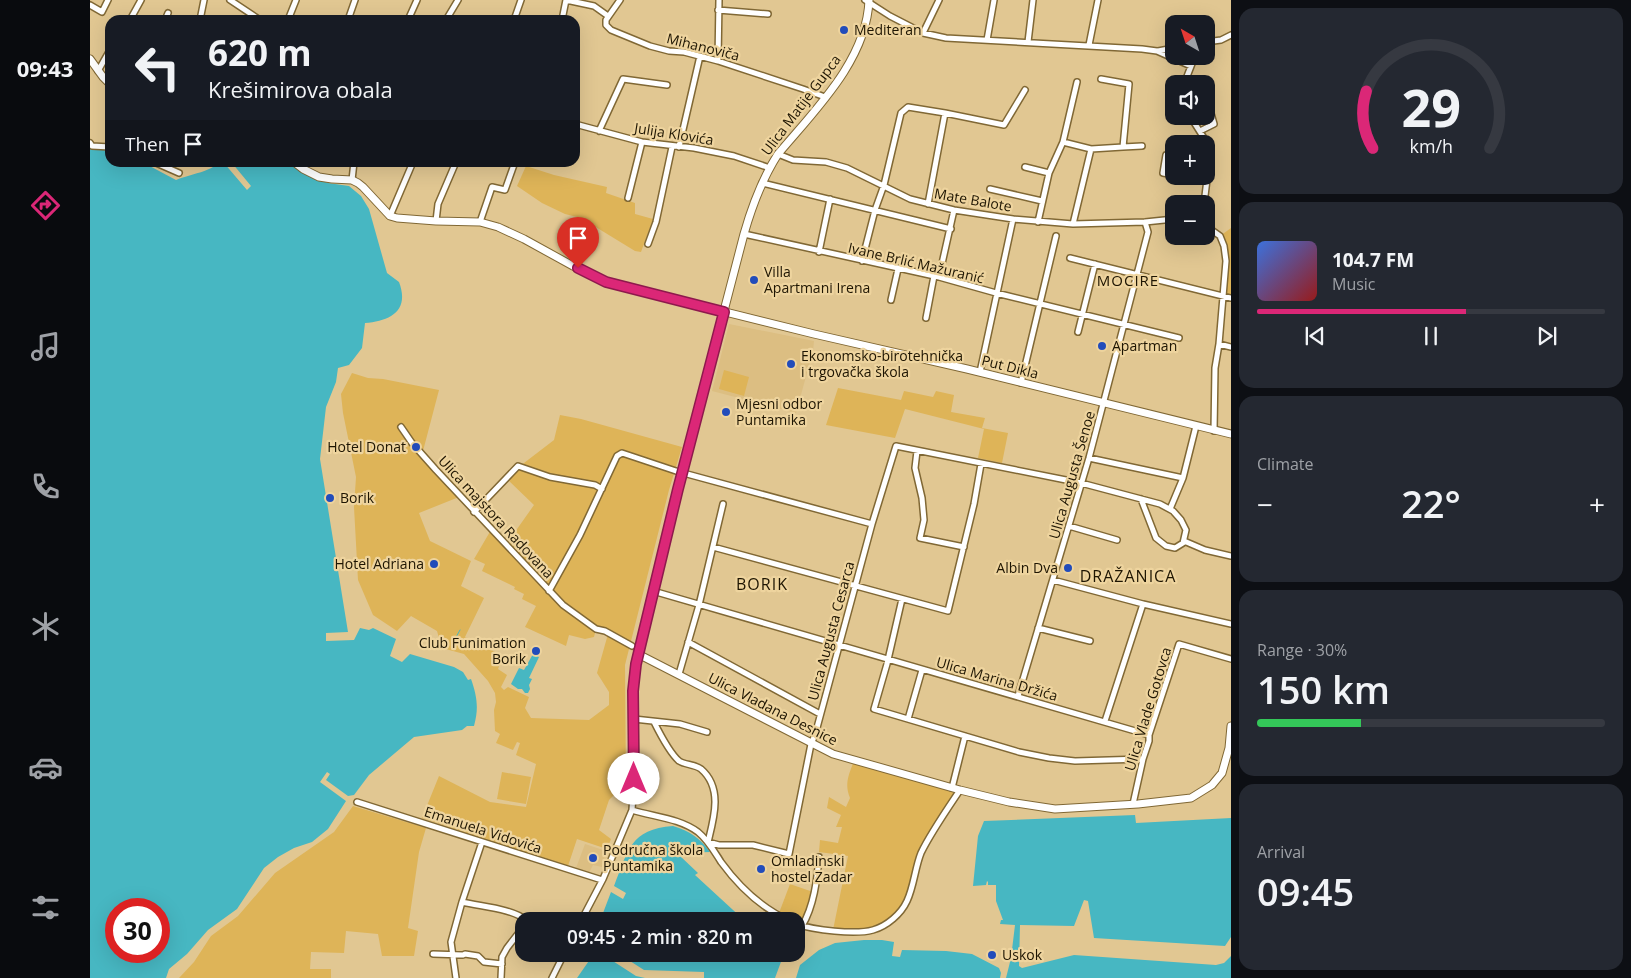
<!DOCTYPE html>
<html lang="en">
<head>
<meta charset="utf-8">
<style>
	body { margin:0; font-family:"Open Sans",sans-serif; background:#242831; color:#f1f3f6; height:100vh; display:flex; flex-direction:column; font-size:19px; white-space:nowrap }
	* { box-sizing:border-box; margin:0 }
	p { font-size:16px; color:#9ea1a6 }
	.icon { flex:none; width:28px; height:28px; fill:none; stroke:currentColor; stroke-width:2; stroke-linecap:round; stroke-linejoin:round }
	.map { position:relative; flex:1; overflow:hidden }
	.drawer { display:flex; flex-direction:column; gap:8px; padding:8px; background:#0d0f14; width:400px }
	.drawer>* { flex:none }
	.top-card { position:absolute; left:15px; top:15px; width:475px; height:152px; border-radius:15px; box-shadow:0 5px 20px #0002; background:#171b24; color:#f1f3f6; overflow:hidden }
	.needle { width:32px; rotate:321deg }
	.buttons { position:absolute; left:1075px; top:15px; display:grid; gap:10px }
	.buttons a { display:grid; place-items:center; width:50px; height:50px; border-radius:10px; background:#171b24; box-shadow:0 5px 20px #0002; font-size:25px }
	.speed { position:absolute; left:15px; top:898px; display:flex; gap:10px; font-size:25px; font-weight:700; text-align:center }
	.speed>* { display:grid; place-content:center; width:65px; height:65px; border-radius:50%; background:#171b24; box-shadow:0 5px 20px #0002; line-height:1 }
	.speed .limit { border:8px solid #d22; background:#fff; color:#111 }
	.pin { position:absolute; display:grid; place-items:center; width:42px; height:42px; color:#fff; margin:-51px -21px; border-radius:50% 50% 50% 0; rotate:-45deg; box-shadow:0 0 5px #0007 }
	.pin .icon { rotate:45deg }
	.me { position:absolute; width:55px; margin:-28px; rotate:0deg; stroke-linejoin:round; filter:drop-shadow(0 0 4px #0008) }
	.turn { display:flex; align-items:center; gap:18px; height:105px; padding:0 20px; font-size:22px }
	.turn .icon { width:65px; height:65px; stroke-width:2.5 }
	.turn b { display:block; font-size:35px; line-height:42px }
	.then { display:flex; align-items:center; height:48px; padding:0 20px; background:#0003; gap:10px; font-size:19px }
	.big { font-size:38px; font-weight:600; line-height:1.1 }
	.drawer .card { flex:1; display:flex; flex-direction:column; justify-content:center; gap:8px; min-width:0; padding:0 18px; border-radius:15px; background:#242831 }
	.drawer .dial { align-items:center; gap:0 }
	.dial svg { height:130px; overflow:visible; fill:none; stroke:#363941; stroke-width:7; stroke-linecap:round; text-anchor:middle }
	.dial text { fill:#f1f3f6; stroke:none }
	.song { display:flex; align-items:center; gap:15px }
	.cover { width:60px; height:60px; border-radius:8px; background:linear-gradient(135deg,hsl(220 70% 55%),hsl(0 70% 35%)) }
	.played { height:5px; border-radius:2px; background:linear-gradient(90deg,#db2777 60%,#363941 60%) }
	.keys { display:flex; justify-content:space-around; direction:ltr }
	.heat { display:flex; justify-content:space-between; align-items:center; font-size:28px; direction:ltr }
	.charge { height:8px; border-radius:4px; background:linear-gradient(90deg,#34c759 30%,#363941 0) }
	.trip { position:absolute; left:425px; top:912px; width:290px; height:50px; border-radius:15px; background:#171b24; box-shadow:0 5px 20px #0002; font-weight:600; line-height:50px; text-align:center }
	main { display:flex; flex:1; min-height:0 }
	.tabs { display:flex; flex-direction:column; width:90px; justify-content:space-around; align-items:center; background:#090b0e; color:#9ea1a6 }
	.tabs .icon { width:35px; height:35px }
	.tabs .active { color:#db2777 }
	.tabs b { font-size:22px; color:#f1f3f6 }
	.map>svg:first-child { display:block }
	.built { fill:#dcbe82 }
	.green { fill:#deb458 }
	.water { fill:#47b7c2; fill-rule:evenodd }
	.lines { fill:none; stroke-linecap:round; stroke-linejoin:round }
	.stream { stroke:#47b7c2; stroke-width:1 }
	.street-casing { stroke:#806835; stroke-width:8 }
	.secondary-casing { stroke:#806835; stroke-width:9 }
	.street { stroke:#fff; stroke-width:5 }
	.secondary { stroke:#fff; stroke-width:7 }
	.route-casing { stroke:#8e194d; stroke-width:12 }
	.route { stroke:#db2777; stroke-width:9 }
	.poi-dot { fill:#224cba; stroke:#eed49e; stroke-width:2 }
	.labels { text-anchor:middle; stroke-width:4.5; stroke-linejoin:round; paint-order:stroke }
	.poi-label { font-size:14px; fill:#1e1502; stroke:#eed49e; text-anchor:start }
	.street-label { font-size:14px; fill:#1e1502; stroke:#eed49e }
	.neighbourhood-label { font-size:15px; letter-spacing:1px; fill:#1e1502; stroke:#eed49e }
	.quarter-label { font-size:16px; letter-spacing:1px; fill:#1e1502; stroke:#eed49e }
</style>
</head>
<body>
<main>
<nav class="tabs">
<b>09:43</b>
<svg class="icon active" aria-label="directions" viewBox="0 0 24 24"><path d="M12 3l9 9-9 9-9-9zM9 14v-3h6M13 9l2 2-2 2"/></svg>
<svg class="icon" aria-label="music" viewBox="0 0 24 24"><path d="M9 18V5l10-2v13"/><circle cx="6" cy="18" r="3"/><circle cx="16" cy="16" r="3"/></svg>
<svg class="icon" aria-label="phone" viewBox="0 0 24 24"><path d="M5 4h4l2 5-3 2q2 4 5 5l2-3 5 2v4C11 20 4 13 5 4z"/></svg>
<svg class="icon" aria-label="climate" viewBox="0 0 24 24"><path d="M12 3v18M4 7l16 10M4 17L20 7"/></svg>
<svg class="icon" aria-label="car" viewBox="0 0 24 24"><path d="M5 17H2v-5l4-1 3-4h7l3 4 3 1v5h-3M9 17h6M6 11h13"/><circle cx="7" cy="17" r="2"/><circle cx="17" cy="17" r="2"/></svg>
<svg class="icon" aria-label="filters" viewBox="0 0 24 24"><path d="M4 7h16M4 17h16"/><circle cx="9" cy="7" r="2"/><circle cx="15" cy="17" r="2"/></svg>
</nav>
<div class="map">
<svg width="1141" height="978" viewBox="0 0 1141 978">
	<rect width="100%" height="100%" fill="#e1c792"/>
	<!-- built -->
	<path class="built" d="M639,324L724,341L723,351L706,413L622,391Z
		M495,844L519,852L512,867L503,865L499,873L486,868Z"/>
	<!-- green -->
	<path class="green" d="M436,166L464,175L517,187L516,193L545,203V214L563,219L551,252L545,251L491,218L475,214L452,203L427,186Z
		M1141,228V298L1133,296L1136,261L1130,236Z
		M634,370L659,377L654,396L629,389Z
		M262,373L278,378L293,379L349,390L333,451L369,497L329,513L340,541L381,561L371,586L394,598L375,637L413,656L408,669L417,675L411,687L414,690L418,687L439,697L435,708L441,718L499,720L519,705V692L507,673L518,634L506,629L504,637L495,639L479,635L476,646L435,627L446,606L432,599L434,594L424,589L425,587L392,571L395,564L384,559L401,530L421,543L420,539L444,505L418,480L434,463L464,440L470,415L491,419L592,447L579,490L535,665L536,783L519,800L509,830L521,839L517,849L487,839L477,869L385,839L386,836L332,818L349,776L400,802L436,807L446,764L426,755L430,743L427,742L423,750L406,743L410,734L405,731L404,710L406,702L405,693L398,681L374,654L352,648L347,631L321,616L307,631L283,615L268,580L264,507L266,477L253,413L251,394Z
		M748,388L811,400L814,391L843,397L846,391L864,395L861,412L895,418L892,428L918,433L912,463L888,458L894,429L815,409L805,438L736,425Z
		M764,761L870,790L834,847L817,901L807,915L781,930H743L758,856L729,852L730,840L748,843L752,827H746L751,815L737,808L739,797L756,807L760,798C754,784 759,774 764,761Z
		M412,772L441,777L436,804L407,799Z
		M263,806L336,828L329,852L318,928L328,931L324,956H292L288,934L256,931L254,953L221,952L220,969H241V978H89L104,962L121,936L148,916L185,873L244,832Z
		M700,884L723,892L713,922L689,913Z"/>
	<!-- water -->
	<path class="water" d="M0,147L5,150H20V162L54,163L86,180C98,175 108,174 119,169C124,167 128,163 134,163L157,190L161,186L142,163H199L212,173L238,183L259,186L271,196L279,209L297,273L309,282C320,311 300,321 275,323L272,348L259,365L248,368L246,382L236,407L230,459L258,632L236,633V641L264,640L270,628L279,630L283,628L306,639L300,656L312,662L320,654L364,667L373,672L378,680L381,679C387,696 389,708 384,726H377L372,730L324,737L279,775L264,795L258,796L236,780L240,774L237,772L230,782L256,801L238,829L222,842L204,848L188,857L174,868L147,909L118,930L97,954L79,969L76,978H0ZM26,909H69V951H26Z
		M443,654L449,657L439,678L442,679L439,685L440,689L438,693H435L432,689H428L421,684L429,668L434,670Z
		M1045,815L1046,823L1141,818V937L1135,946L1004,938L998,901L994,900L984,926L930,925L929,966L932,968L984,955L1126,965L1134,963L1141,956V978H916L921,958L925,925L910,924L911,920H913L906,901V885H898V882L897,881L896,885L883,886L888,836L894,821Z
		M583,826C600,831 610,838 620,852L592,853L589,855L608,873L605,875L655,921H510L521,892L533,899L536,893L524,886C538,851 540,829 583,826Z
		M774,940H792L804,942L802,956L810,957L812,950L856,951L882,954L909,968L911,973L910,978H706L710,965L729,950L745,943Z
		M507,954H512L546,976L555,978H487L503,955Z
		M529,954H681V955L692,959L685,978H614V972L554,970Z"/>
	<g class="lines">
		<!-- stream -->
		<path class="stream" d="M365,639L370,630"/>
		<!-- street casing -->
		<g class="street-casing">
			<path id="street" d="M140,0L170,20
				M476,0L504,6L518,16
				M530,0L516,20V25L521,30L560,46L579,51L594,52L628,61L713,89L735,97
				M775,0L800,16L833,33L856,38L1052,49L1067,51L1101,66
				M0,5L12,12L18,0
				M628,10L678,14
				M40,20L51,0
				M75,20L78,13
				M110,20L114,0
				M198,20L206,0
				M258,20L265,0
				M318,20L327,0
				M356,20L368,0
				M424,20L431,0
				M472,20L476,0
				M833,33L849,0
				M897,40L904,0
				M938,42L943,0
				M1116,42L1131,40L1141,35
				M999,45L1008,0
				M1068,51L1084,48
				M628,61L629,0
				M8,71L20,50
				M987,82L973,142L1001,149
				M1094,84L1105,56
				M855,113L914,125L935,90
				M1100,116L1119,146L1120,155L1114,204
				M485,124L552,142L604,148L644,156L680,168
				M509,131L533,79L577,85
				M1110,131L1124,124L1118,103L1116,104
				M0,143L2,146L20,147
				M589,147L610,56
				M1033,147L1052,146
				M688,154L703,160L736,162L757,168L820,199L864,210L923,219L983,224L1055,222L1084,219
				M1076,155L1073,173L1084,175
				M64,162L89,173
				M935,167L959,173L948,222
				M959,173L973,142
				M1095,176L1117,180
				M262,180L264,162
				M672,183L861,229
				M900,189L952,201
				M538,198L552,142
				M300,216L323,162
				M346,221L348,204L366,162
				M390,222L402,187L415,190L425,162
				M983,224L1001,149L1033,147L1039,84L1011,79
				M1116,226L1130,236L1134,246L1136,261L1129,344L1125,368L1124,431
				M654,234L849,277L906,293L1089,338
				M558,244L566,222L582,147
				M729,252L740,199
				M980,258L1141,298
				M772,261L785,210L794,185L811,113L818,107L855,113L838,204
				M849,277L864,210
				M801,300L808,269
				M836,318L844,276
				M988,332L1005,264
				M1129,344L1141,347
				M890,372L923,219
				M931,383L966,236
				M311,427L322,443L346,470L473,605L506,629L515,631L542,646
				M827,451L825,468L832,498L834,520L830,538L874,547
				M999,458L1093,478L1106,426
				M1080,509L1093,478
				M384,512L428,466L460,477L505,485L512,489
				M979,526L1027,540
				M1094,541L1115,550L1141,556
				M623,547L858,611L884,504L891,464
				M963,580L1053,604L1141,624
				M459,591L490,535L527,456L532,453L586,471L782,524
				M563,591L1059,735
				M812,599L797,664L784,709L929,752L959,758L985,761L1053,759
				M948,628L1000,641
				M598,642L730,714
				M589,674L609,605L633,504
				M928,696L999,458L1058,232L1055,222
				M544,719L590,724L617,732
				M818,719L832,670
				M1015,721L1053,604
				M564,722C569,732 581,754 589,761C595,765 604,764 611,769C633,788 624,818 618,842L629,845H663L699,854L721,744L725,735L782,524L806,446L991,483L1070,504L1083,511L1091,520L1096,530L1093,543L1085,548L1076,546L1066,538L1051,499
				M862,788L875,736
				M267,802L512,880
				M1043,804L1053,759L1059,741V735L1089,644L1141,659
				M542,810C564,817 589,818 608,832C618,840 624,851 631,862C650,888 671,908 700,921
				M372,902C393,907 421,908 438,921
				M491,921L513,879L542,810L544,779L543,677L548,654
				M706,924C724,930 765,935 783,930C797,926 811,914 817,901C824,886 825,868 831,853C840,834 858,808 870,790
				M712,926C724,906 727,880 729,857
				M343,954L373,955L375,954L388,956L394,962L412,964
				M366,978L361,942L372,902L392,842
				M411,978L412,957L417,948L434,926
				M462,978L474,954"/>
		</g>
		<!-- secondary casing -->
		<g class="secondary-casing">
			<path id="secondary" d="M779,0C777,60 724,111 688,154C672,179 662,206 654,234L592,472L548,654L743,754L870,790L919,802L965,809L1048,804L1101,798L1122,785L1132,773L1139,748L1141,726
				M0,59L13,77L20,84
				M204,162L213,169L229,177L242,179L262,180L268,183L273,187L300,216L307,218L346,221L390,222L408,227L434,239L483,266L515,282L724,334L877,369L1141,434"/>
		</g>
		<!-- street -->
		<use href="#street" class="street"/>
		<!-- secondary -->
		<use href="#secondary" class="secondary"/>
	</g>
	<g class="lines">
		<!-- route casing -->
		<g class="route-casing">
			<path id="route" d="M488,268L516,282L634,312L588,489L546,664L543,691L544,779"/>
		</g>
		<!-- route -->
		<use href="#route" class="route"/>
	</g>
	<!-- markers -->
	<g class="poi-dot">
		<circle cx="754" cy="30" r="5"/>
		<circle cx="664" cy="280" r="5"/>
		<circle cx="1012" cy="346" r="5"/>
		<circle cx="701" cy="364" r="5"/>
		<circle cx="636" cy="412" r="5"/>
		<circle cx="326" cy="447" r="5"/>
		<circle cx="240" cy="498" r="5"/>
		<circle cx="344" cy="564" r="5"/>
		<circle cx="978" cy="568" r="5"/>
		<circle cx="446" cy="651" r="5"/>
		<circle cx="503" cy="858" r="5"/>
		<circle cx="671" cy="869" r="5"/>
		<circle cx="902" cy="955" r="5"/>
	</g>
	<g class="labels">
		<!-- poi labels -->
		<g class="poi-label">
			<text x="764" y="35">Mediteran</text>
			<text x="674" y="277">Villa<tspan x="674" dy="16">Apartmani Irena</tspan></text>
			<text x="1022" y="351">Apartman</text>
			<text x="711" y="361">Ekonomsko-birotehnička<tspan x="711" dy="16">i trgovačka škola</tspan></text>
			<text x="646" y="409">Mjesni odbor<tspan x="646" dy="16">Puntamika</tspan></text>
			<text x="316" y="452" text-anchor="end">Hotel Donat</text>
			<text x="250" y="503">Borik</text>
			<text x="334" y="569" text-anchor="end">Hotel Adriana</text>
			<text x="968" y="573" text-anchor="end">Albin Dva</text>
			<text x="436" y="648" text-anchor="end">Club Funimation<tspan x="436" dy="16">Borik</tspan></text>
			<text x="513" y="855">Područna škola<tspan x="513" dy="16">Puntamika</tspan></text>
			<text x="681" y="866">Omladinski<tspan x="681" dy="16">hostel Zadar</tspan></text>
			<text x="912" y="960">Uskok</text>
		</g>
		<!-- street labels -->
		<g class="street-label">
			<text transform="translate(613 47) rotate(14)" y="5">Mihanoviča</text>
			<text transform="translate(711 105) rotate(-53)" y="5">Ulica Matije Gupca</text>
			<text transform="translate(584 134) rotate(9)" y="5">Julija Klovića</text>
			<text transform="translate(883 200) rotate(10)" y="5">Mate Balote</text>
			<text transform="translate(826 263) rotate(13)" y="5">Ivane Brlić Mažuranić</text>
			<text transform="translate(920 367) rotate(14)" y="5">Put Dikla</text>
			<text transform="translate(982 475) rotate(-74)" y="5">Ulica Augusta Šenoe</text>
			<text transform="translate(406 517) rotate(47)" y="5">Ulica majstora Radovana</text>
			<text transform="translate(741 631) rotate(-75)" y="5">Ulica Augusta Cesarca</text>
			<text transform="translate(907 679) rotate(16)" y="5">Ulica Marina Držića</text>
			<text transform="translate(683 709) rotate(27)" y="5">Ulica Vladana Desnice</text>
			<text transform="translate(1058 709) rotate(-73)" y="5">Ulica Vlade Gotovca</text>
			<text transform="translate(393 830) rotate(18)" y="5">Emanuela Vidovića</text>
		</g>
		<!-- neighbourhood labels -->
		<g class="neighbourhood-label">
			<text x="1038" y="286">MOCIRE</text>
		</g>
		<!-- quarter labels -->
		<g class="quarter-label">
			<text x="1038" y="582">DRAŽANICA</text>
			<text x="672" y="590">BORIK</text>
		</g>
	</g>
</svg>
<div class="buttons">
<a><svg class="needle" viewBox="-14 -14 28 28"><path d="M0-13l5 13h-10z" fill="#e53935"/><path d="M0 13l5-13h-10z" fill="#9ea1a6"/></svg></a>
<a><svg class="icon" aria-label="sound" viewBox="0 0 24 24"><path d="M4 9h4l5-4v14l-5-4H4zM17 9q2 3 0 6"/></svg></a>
<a>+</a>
<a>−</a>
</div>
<div class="speed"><div class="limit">30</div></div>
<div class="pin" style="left:488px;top:268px;background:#d93025"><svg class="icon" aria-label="arrive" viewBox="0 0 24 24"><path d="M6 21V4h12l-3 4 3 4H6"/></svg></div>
<svg class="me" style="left:544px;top:779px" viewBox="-20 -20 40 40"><circle r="19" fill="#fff"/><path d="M0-13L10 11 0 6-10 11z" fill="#db2777"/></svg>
<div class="trip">09:45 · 2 min · 820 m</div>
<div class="top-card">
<div class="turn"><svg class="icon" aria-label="left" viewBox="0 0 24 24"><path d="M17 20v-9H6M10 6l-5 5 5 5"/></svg><div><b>620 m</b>Krešimirova obala</div></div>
<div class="then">Then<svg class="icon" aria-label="arrive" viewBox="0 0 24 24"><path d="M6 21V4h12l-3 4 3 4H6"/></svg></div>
</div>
</div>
<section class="drawer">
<div class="card dial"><svg viewBox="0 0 100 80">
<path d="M14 69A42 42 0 1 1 86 69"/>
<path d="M14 69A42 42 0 0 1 10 34" stroke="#db2777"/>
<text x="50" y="56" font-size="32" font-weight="700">29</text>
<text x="50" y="72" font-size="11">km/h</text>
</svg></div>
<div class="card">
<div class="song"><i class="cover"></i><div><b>104.7 FM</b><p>Music</p></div></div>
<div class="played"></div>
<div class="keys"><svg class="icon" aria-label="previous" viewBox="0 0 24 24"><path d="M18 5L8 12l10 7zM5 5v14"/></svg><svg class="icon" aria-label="pause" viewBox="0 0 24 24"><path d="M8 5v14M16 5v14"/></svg><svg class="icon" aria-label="next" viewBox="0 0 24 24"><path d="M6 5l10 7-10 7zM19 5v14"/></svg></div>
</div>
<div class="card"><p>Climate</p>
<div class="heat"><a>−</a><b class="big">22°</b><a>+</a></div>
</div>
<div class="card"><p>Range · 30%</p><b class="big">150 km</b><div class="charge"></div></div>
<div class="card"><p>Arrival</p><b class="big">09:45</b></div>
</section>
</main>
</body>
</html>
